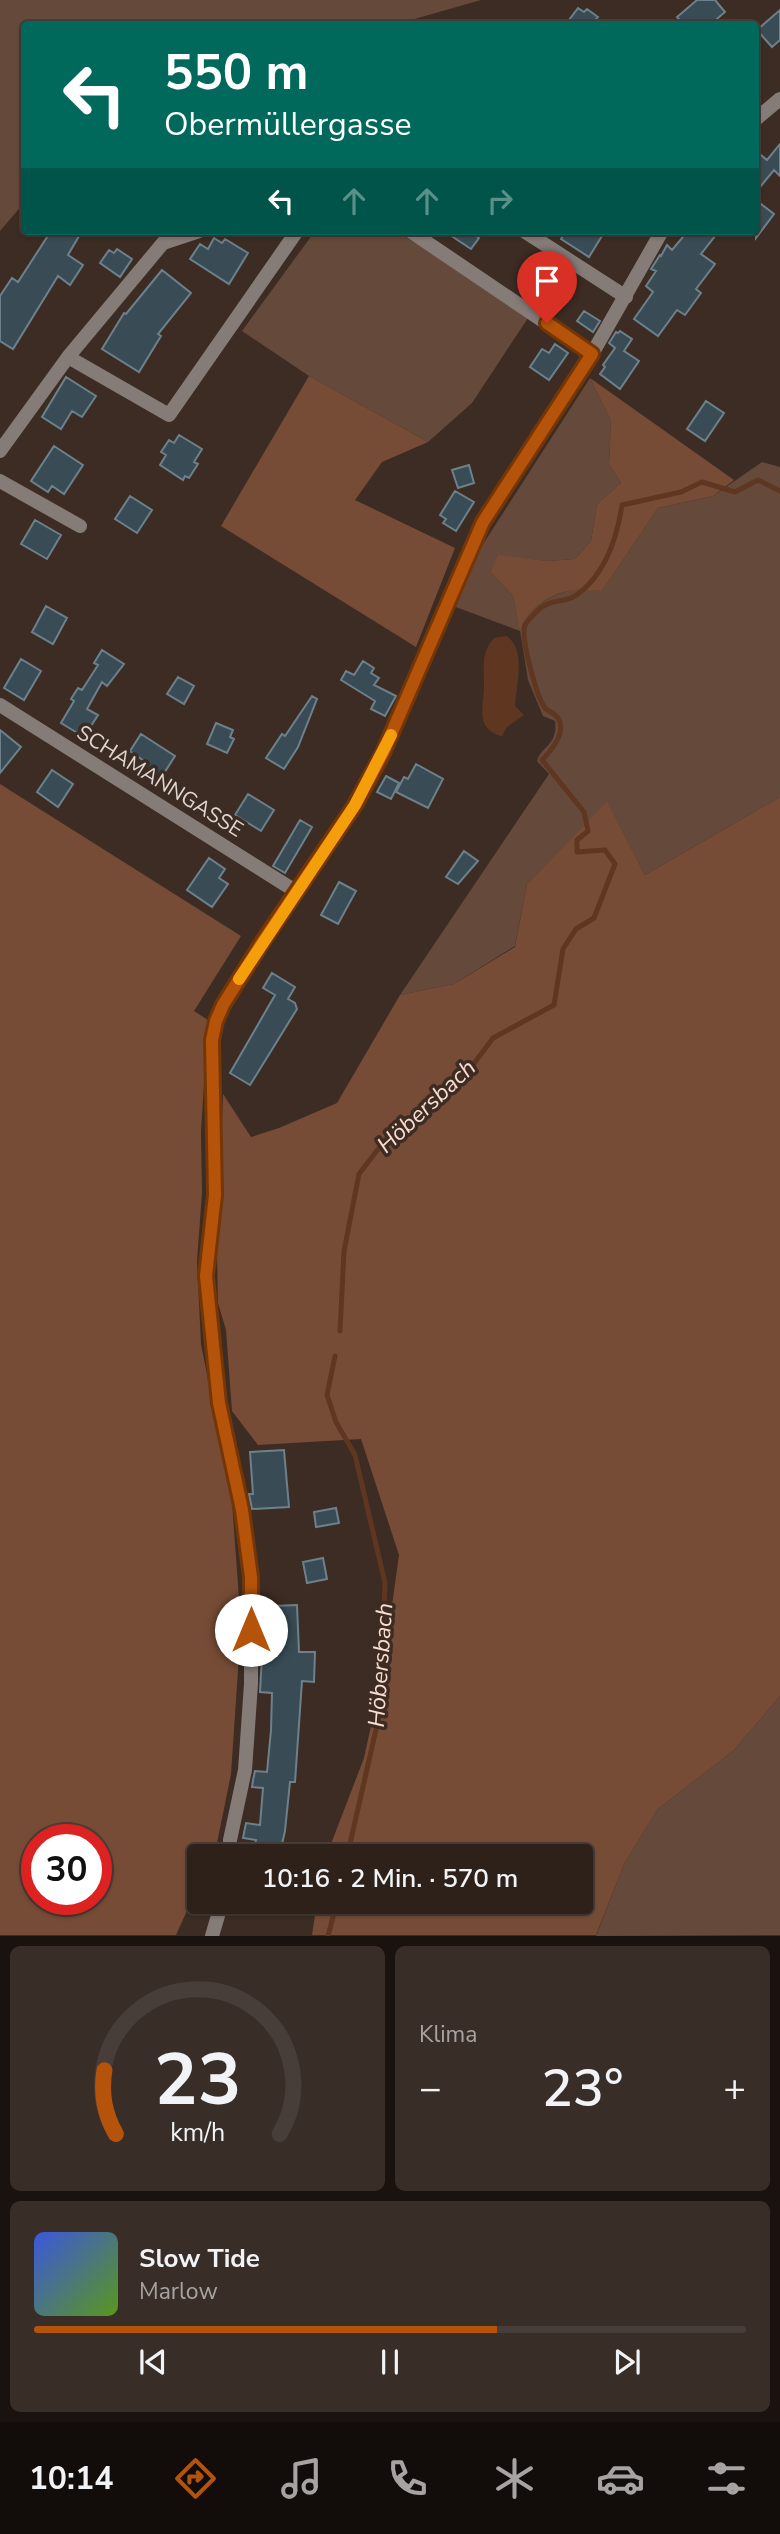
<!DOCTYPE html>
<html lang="de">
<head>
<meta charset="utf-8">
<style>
	body { margin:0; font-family:"Nunito Sans",sans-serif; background:#392e27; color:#f1f3f6; height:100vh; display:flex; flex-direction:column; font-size:26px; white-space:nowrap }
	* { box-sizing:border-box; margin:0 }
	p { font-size:23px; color:#a7a3a2 }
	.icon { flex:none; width:38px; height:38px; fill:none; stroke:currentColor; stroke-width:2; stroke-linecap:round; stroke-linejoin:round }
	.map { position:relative; height:1936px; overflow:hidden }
	.panel { display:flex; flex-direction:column; gap:10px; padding:10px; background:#19120e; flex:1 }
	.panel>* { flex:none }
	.guide { position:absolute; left:21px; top:21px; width:738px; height:214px; border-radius:7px; box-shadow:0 2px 5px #0004,0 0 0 2px #483e39; background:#00695c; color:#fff; overflow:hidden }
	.speed { position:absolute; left:21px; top:1824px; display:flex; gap:14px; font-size:35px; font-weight:700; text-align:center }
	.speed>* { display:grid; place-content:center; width:91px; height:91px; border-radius:50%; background:#2d211a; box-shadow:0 2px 5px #0004,0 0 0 2px #483e39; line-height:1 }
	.speed .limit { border:10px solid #d22; background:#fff; color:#111 }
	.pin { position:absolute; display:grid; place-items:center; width:60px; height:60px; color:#fff; margin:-72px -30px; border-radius:50% 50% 50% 0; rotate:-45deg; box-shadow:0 0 7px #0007 }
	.pin .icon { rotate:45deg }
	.me { position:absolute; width:77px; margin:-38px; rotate:0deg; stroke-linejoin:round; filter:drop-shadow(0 0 5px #0008) }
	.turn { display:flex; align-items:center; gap:24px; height:147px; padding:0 28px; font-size:32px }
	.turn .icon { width:91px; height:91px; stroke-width:2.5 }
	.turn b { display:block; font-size:49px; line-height:60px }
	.lanes { display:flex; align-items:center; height:66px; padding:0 28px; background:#0003; justify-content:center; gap:35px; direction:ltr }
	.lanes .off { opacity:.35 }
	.big { font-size:52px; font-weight:600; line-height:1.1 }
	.panel .widget { flex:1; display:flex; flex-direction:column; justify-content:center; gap:10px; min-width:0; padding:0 24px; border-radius:10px; background:#392e27 }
	.panel .dial { align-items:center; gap:0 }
	.dial svg { height:182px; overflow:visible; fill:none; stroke:#483e39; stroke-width:7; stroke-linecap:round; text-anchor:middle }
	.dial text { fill:#f1f3f6; stroke:none }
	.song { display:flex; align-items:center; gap:21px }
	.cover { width:84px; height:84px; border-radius:10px; background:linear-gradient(135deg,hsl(230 70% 55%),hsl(90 70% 35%)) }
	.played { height:7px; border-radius:4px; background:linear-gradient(90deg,#b45309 65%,#483e39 65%) }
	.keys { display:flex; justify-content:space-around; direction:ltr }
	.heat { display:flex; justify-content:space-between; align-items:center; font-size:38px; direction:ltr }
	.panel .tiles { flex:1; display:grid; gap:10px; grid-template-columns:1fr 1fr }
	.widget:last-child { grid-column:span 2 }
	.trip { position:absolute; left:187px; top:1844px; width:406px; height:70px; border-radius:7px; background:#2d211a; box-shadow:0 2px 5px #0004,0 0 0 2px #483e39; font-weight:600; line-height:70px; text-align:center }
	.tabs { display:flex; height:112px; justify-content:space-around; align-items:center; background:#120d0a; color:#a7a3a2 }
	.tabs .icon { width:49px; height:49px }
	.tabs .on { color:#b45309 }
	.tabs b { font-size:32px; color:#f1f3f6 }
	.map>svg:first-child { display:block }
	.green { fill:#65493a }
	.forest { fill:#764c36; fill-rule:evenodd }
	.water { fill:#5f3721 }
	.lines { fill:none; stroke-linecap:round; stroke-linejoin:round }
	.stream { stroke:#5f3721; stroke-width:5 }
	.building { fill:#394c55; stroke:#6c818b; stroke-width:2 }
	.minor { stroke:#857c78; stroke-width:14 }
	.route-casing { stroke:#753606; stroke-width:18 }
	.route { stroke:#b45309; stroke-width:12 }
	.slow { stroke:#f59e0b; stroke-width:12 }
	.labels { text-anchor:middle; stroke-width:7; stroke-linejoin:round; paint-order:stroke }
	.street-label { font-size:21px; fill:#e1d6d1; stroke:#3c2c23 }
	.water-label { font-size:23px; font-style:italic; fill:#faddce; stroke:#3c2c23 }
</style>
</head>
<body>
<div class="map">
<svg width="780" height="1936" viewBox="0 0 780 1936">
	<rect width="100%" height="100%" fill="#3c2c23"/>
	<!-- green -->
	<path class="green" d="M0,0H481L397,24H24V203L0,231Z
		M315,231H395L419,245L528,318L472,403L428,442L309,376L242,331Z
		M590,378L611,421L609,464L621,483L597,504L591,541L575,559L548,561L498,556L490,572L513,596L520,629C527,608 552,594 573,590C582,588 593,591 602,591L658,508L713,496L762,462L780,467V797L645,875L607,803L527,884L515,946L454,984L400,995L549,774L537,761C542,745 558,746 555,721L543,716L528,680L520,631L453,606L474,558Z
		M780,1696V1935L596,1936L625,1862L658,1809L734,1750Z"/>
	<!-- forest -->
	<path class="forest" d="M309,376L428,442L382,462L355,500L455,548L416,647L221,526Z
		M590,378L734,480L713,496L658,508L602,591C593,591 583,589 574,590C551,593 526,609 520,631L513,596L490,572L498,555L548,561L575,559L591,541L597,504L621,483L609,464L611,421Z
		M0,784L241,936L194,1011L208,1020L201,1132L202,1193L197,1261L201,1344L232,1502L241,1626L231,1774L216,1848L212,1857H200L199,1884L176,1935H0ZM37,1839H96V1899H37Z
		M780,797V1696L734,1750L658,1809L625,1862L596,1935H312L317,1902H581V1857H326L364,1758L383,1670L399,1555L361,1439L258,1445L232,1411L226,1330L218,1303L217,1256L223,1094L251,1137L279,1128L337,1103L400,995L454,984L515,947L527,884L607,802L645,875Z"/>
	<!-- water -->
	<path class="water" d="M506,636C527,648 516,686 515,706L524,715L507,727L502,736C474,729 484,706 484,686C484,668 481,652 494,638Z"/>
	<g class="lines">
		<!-- stream -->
		<path class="stream" d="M340,1331L344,1251L359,1174L389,1135L464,1077L493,1038L554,1005L563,949L576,929L594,918L615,864L605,850L577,852V840L588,831L584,812L542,760C551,751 567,732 558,718C555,713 549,712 545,708C537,697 520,638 525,625C527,621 532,617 535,613C551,596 565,605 578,594C606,573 617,538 622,505L681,492L702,482L735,492L758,480L780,491
			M335,1356L327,1395L336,1422L355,1455L385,1583L380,1712L347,1857
			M328,1936L337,1902"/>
	</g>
	<!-- building -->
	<path class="building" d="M697,0H715L725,12L711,24H683L677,17Z
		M578,8L584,12L587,9L598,17L595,20L601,24H566Z
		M780,10V40L772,47L757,30Z
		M780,144V176L774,170L756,192V151L767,160Z
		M756,200L774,214L756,238Z
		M51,231H82L68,255L83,265L70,285L58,276L13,349L0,341V296L12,278L18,282Z
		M444,231H468L479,238L471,249Z
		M566,231H605L589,257L561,239Z
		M688,231H719L701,254L715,264L696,289L701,293L685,315L677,310L658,336L634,319L653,292L646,286L656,271L651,269L660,255L661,256L667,245L672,250Z
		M214,238L222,243L225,239L248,253L229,284L190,259L200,244L208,249Z
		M117,249L132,259L120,277L100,263L109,250L114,253Z
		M536,257L554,268L540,290L522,278Z
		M162,270L191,293L158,334L161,336L139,372L102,349L124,313L126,314Z
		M584,311L600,321L593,332L577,321Z
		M620,331L632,339L624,351L639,361L620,389L600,374L605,367L603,365L615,348L609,343L616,332L618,333Z
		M555,344L568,353L549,380L530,367L542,349L549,353Z
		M66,377L96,396L82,417L72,411L61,429L42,417Z
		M706,401L724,413L705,441L687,429Z
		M179,435L202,449L194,462L198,464L189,478L185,476L183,480L160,465L166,455L161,452L169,440L174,443Z
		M54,446L83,465L64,494L52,486L48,492L31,481Z
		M469,465L474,483L458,488L452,470Z
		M455,491L474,502L456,531L443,523L446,519L440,515Z
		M130,496L152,510L137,533L115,519Z
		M35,520L61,535L47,559L21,544Z
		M46,606L67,618L53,644L32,632Z
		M102,650L124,664L107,686L102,682L87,709L98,715L84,737L61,723L74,701L71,699L78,688L82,690L98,665L94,663Z
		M21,659L41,671L24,700L4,688Z
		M363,661L374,668L371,673L379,678L374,685L396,696L385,716L371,709L375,701L341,680L346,671L354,675Z
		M178,677L194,686L184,704L167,694Z
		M312,696L317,699L298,747L284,769L266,758L282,734L285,736Z
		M216,723L233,730L230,737L234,739L227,753L207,744Z
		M0,730L21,747L0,773Z
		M141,734L175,756L161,778L141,765L144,761L130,751Z
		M416,764L443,779L428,808L396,792L404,777L408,779Z
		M52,770L73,784L58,807L37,792Z
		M386,776L399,783L391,799L377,792Z
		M248,794L274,810L261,831L235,815Z
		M300,820L312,827L285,873L273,866Z
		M464,851L478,861L458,884L446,877Z
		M209,858L225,869L219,878L228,884L212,907L187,890Z
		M339,882L356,891L338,924L321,915Z
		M272,973L295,987L288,999L295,1003L297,1009L250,1085L230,1073L275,995L263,988Z
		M284,1450L289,1507L252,1509L249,1494H253L250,1452Z
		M336,1508L339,1523L316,1527L314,1512Z
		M323,1558L327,1579L307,1583L303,1562Z
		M297,1605L299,1652H315L314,1682L302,1681L295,1782H290L285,1831L279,1857H252L256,1840L243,1838L246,1823L260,1825L263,1788L252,1787L253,1780L255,1771L267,1772L271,1730L272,1693L260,1692L262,1656H277L278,1629H272V1606Z"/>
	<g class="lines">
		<!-- minor -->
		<path class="minor" d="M756,119L780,99
			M410,231L592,354
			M524,231L626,297
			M68,357L169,415L297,231
			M0,451L68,357L163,243L199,231
			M0,481L80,526
			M0,705L297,892
			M230,1857V1840L245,1770L251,1684V1577L242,1510L219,1403L206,1276L215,1195L212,1040L216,1021L223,1005L263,941L355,805L383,753L483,522L592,354L662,231
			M212,1936L222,1902"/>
	</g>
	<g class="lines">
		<!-- route casing -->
		<g class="route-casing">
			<path id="route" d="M251,1630V1577L242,1510L219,1403L206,1276L215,1195L212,1040L216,1021L223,1005L263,941L355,805L383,753L483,522L592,354L547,323"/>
		</g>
		<!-- route -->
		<use href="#route" class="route"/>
		<!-- slow -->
		<path class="slow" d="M239,979L355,805L391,735"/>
	</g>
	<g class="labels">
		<!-- street labels -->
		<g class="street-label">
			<text transform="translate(160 781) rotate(32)" y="7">SCHAMANNGASSE</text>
		</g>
		<!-- water labels -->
		<g class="water-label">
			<text transform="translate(426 1106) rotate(-43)" y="8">Höbersbach</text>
			<text transform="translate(380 1665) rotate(-86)" y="8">Höbersbach</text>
		</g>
	</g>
</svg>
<div class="speed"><div class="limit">30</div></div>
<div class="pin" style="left:547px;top:323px;background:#d93025"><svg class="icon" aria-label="arrive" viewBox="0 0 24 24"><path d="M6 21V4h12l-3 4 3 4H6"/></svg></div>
<svg class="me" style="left:251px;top:1630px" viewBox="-20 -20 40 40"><circle r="19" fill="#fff"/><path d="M0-13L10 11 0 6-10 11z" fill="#b45309"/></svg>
<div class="trip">10:16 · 2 Min. · 570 m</div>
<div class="guide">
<div class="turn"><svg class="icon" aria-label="left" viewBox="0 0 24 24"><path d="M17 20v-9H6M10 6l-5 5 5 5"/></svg><div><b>550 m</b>Obermüllergasse</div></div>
<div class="lanes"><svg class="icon" aria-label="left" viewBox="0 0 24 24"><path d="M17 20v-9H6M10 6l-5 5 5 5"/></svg><svg class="icon off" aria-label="ahead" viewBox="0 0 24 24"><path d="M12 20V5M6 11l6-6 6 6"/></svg><svg class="icon off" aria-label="ahead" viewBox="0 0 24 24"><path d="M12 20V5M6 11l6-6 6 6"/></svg><svg class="icon off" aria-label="right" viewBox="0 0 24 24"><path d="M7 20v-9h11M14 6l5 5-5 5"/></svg></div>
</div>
</div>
<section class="panel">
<div class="tiles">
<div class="widget dial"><svg viewBox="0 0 100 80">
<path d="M14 69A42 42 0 1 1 86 69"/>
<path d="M14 69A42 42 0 0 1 9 41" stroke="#b45309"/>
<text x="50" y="56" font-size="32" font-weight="700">23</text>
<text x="50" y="72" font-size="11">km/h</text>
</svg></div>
<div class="widget"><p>Klima</p>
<div class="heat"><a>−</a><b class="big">23°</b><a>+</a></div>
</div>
<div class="widget">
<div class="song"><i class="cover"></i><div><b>Slow Tide</b><p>Marlow</p></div></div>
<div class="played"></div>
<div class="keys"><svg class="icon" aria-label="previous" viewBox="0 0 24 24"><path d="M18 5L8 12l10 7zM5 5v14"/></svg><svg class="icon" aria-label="pause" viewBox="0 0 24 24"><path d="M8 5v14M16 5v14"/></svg><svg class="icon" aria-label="next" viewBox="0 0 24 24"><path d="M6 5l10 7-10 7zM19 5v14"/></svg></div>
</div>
</div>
</section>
<nav class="tabs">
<b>10:14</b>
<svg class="icon on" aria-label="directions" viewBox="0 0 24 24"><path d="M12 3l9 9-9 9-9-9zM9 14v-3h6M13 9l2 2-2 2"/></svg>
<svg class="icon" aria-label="music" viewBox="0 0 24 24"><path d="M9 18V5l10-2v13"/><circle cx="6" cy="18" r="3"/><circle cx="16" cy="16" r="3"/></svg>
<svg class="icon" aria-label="phone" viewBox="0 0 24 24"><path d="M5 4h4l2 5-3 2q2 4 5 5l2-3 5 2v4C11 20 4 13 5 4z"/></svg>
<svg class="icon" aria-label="climate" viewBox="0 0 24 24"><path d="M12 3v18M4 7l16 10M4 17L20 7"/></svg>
<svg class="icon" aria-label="car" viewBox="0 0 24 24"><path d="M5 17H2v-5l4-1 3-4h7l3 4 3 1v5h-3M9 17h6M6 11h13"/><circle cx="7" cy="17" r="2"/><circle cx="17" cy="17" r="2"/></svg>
<svg class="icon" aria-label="filters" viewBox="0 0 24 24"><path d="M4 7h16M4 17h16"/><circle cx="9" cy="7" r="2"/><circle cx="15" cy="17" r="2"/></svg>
</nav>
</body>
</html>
